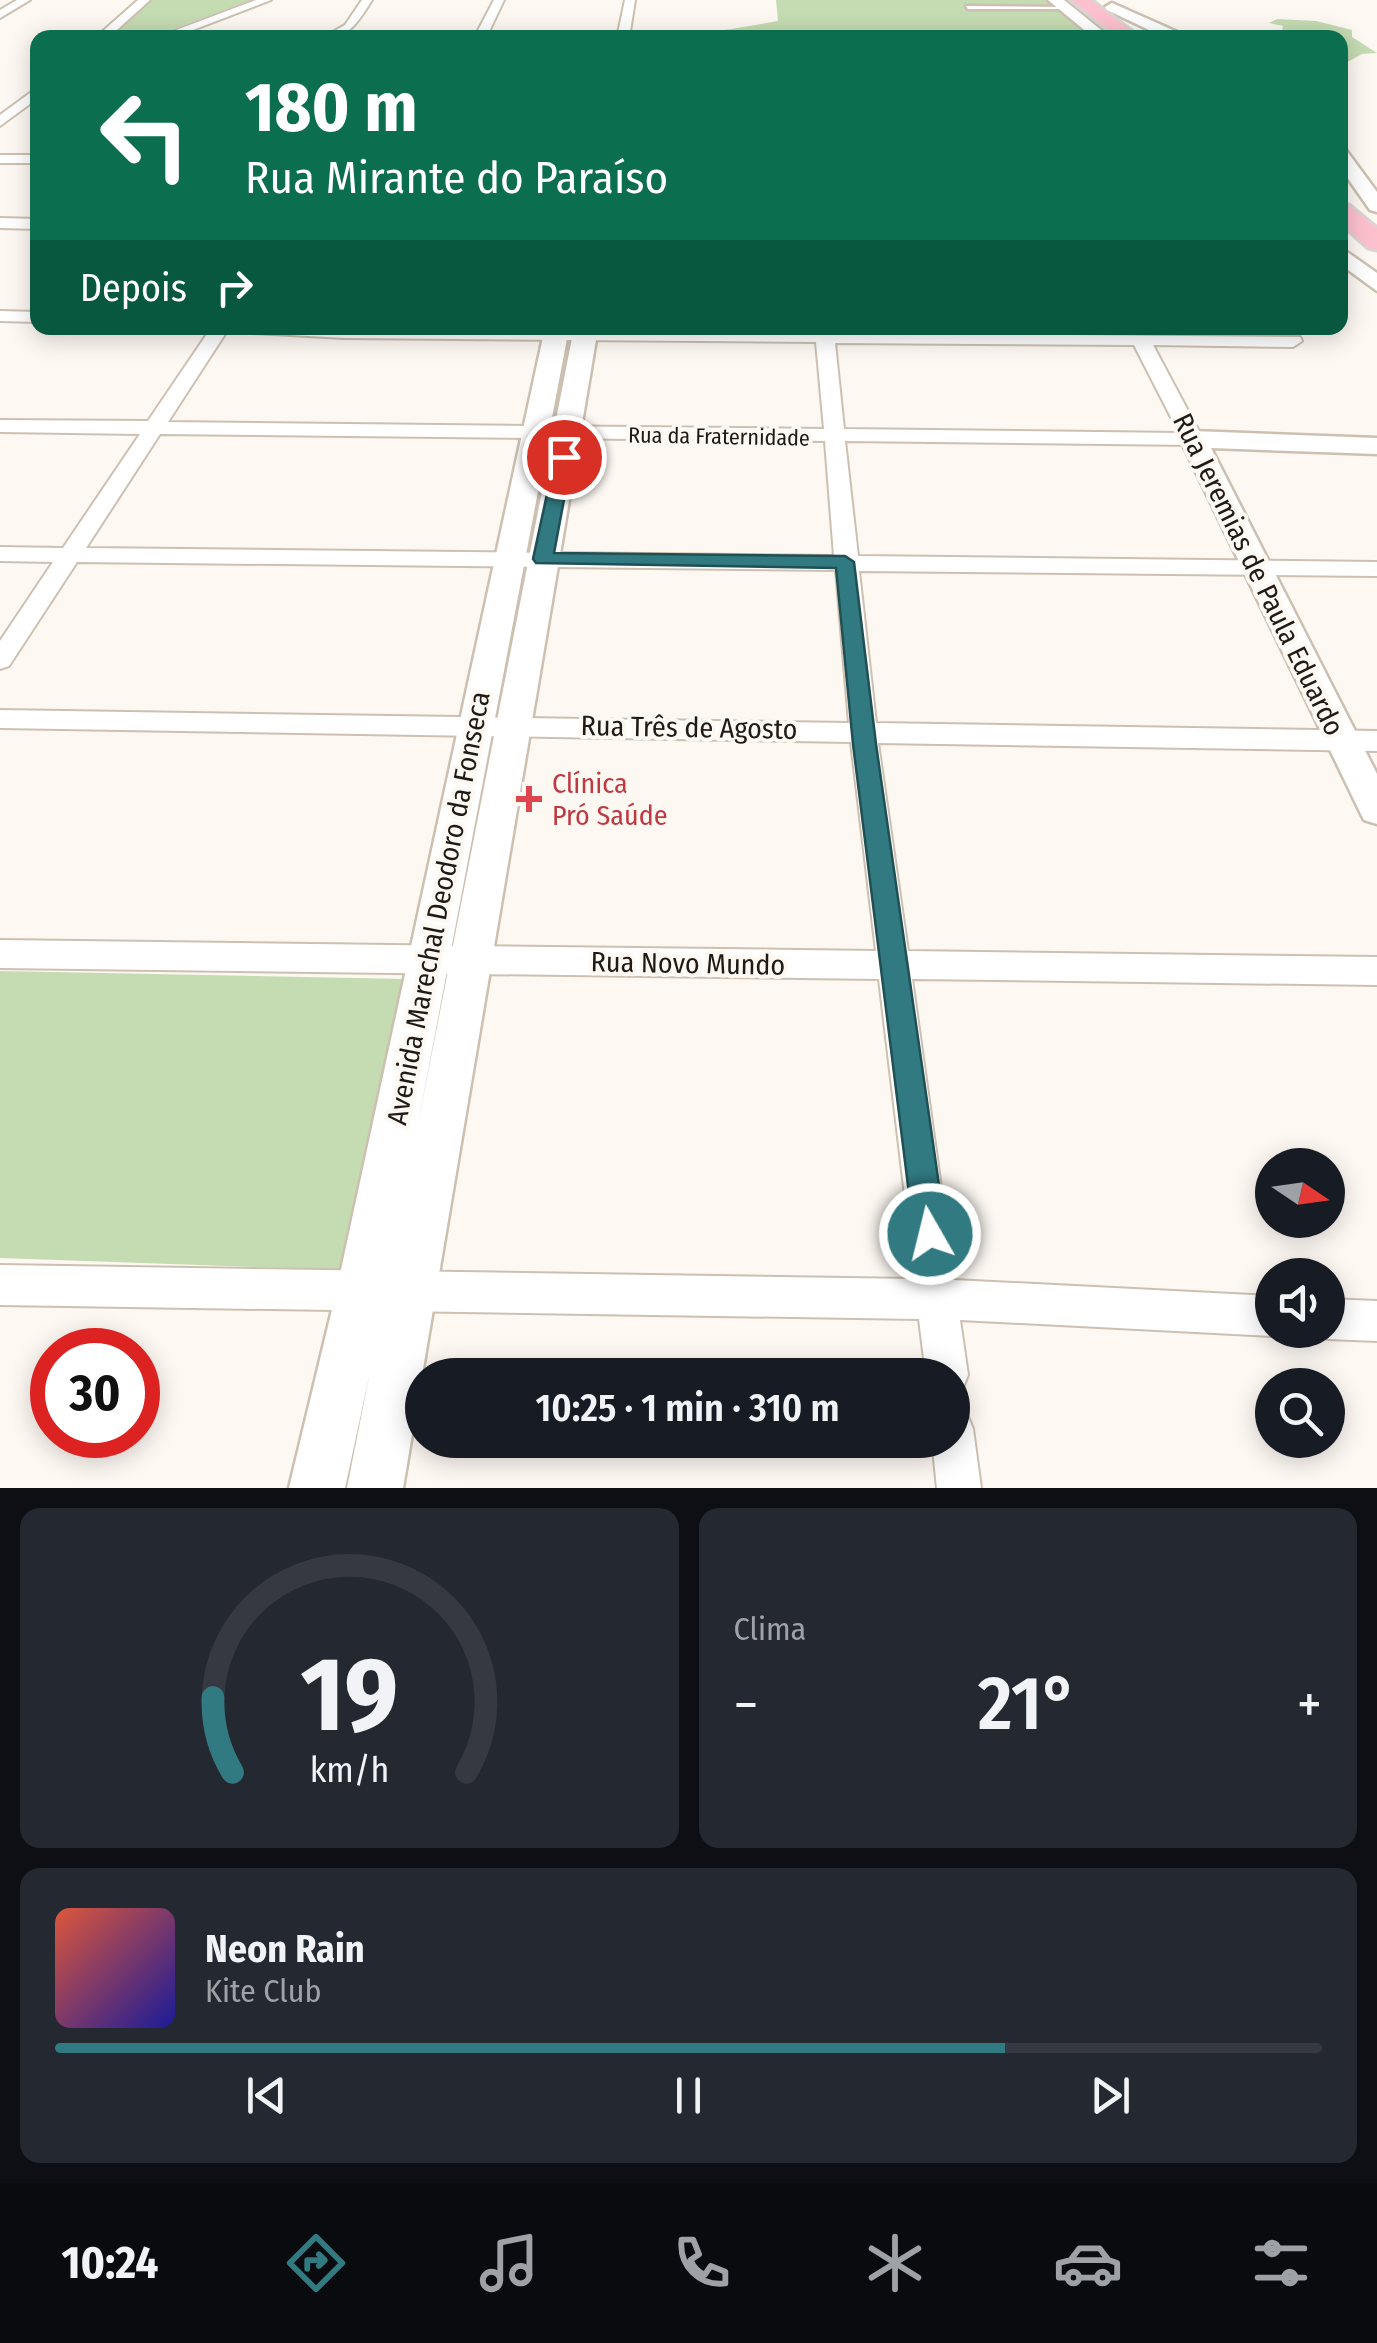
<!DOCTYPE html>
<html lang="pt">
<head>
<meta charset="utf-8">
<style>
	body { margin:0; font-family:"Fira Sans Condensed",sans-serif; background:#242831; color:#f1f3f6; height:100vh; display:flex; flex-direction:column; font-size:38px; white-space:nowrap }
	* { box-sizing:border-box; margin:0 }
	p { font-size:32px; color:#9ea1a6 }
	.icon { flex:none; width:55px; height:55px; fill:none; stroke:currentColor; stroke-width:2; stroke-linecap:round; stroke-linejoin:round }
	.map { position:relative; height:1488px; overflow:hidden }
	.sheet { display:flex; flex-direction:column; gap:20px; padding:20px; background:#0d0f14; flex:1 }
	.sheet>* { flex:none }
	.guide { position:absolute; left:30px; top:30px; width:1318px; height:305px; border-radius:20px; box-shadow:0 5px 25px #0003; background:#0b6e4f; color:#fff; overflow:hidden }
	.needle { width:65px; rotate:103deg }
	.controls { position:absolute; left:1255px; top:1148px; display:grid; gap:20px }
	.controls a { display:grid; place-items:center; width:90px; height:90px; border-radius:50%; background:#171b24; box-shadow:0 5px 25px #0003; font-size:50px }
	.speed { position:absolute; left:30px; top:1328px; display:flex; gap:20px; font-size:50px; font-weight:700; text-align:center }
	.speed>* { display:grid; place-content:center; width:130px; height:130px; border-radius:50%; background:#171b24; box-shadow:0 5px 25px #0003; line-height:1 }
	.speed .limit { border:15px solid #d22; background:#fff; color:#111 }
	.pin { position:absolute; display:grid; place-items:center; width:85px; height:85px; color:#fff; margin:-42px; border:5px solid #fff; border-radius:50%; box-shadow:0 2px 10px #0007 }
	.me { position:absolute; width:110px; margin:-55px; rotate:352deg; stroke-linejoin:round; filter:drop-shadow(0 0 8px #0008) }
	.turn { display:flex; align-items:center; gap:35px; height:210px; padding:0 50px; font-size:45px }
	.turn .icon { width:130px; height:130px; stroke-width:2.5 }
	.turn b { display:block; font-size:70px; line-height:85px }
	.then { display:flex; align-items:center; height:95px; padding:0 50px; background:#0003; gap:20px; font-size:38px }
	.big { font-size:75px; font-weight:600; line-height:1.1 }
	.sheet .card { flex:1; display:flex; flex-direction:column; justify-content:center; gap:15px; min-width:0; padding:0 35px; border-radius:20px; background:#242831 }
	.sheet .dial { align-items:center; gap:0 }
	.dial svg { height:260px; overflow:visible; fill:none; stroke:#363941; stroke-width:7; stroke-linecap:round; text-anchor:middle }
	.dial text { fill:#f1f3f6; stroke:none }
	.song { display:flex; align-items:center; gap:30px }
	.cover { width:120px; height:120px; border-radius:15px; background:linear-gradient(135deg,hsl(10 70% 55%),hsl(240 70% 35%)) }
	.played { height:10px; border-radius:5px; background:linear-gradient(90deg,#317a82 75%,#363941 75%) }
	.keys { display:flex; justify-content:space-around; direction:ltr }
	.heat { display:flex; justify-content:space-between; align-items:center; font-size:55px; direction:ltr }
	.sheet .tiles { flex:1; display:grid; gap:20px; grid-template-columns:1fr 1fr }
	.card:last-child { grid-column:span 2 }
	.trip { position:absolute; left:405px; top:1358px; width:565px; height:100px; border-radius:50px; background:#171b24; box-shadow:0 5px 25px #0003; font-weight:600; line-height:100px; text-align:center }
	.tabs { display:flex; height:160px; justify-content:space-around; align-items:center; background:#090b0e; color:#9ea1a6 }
	.tabs .icon { width:70px; height:70px }
	.tabs .selected { color:#317a82 }
	.tabs b { font-size:45px; color:#f1f3f6 }
	.map>svg:first-child { display:block }
	.green { fill:#c5dbb2 }
	.lines { fill:none; stroke-linecap:round; stroke-linejoin:round }
	.service-casing { stroke:#cdc0b1; stroke-width:5 }
	.minor-casing { stroke:#cdc0b1; stroke-width:4 }
	.tertiary-casing { stroke:#cdc0b1; stroke-width:5 }
	.primary-casing { stroke:#d7d6d5; stroke-width:5 }
	.service { fill:#fff; fill-rule:evenodd }
	.minor { fill:#fff; fill-rule:evenodd }
	.tertiary { fill:#fff; fill-rule:evenodd }
	.primary { fill:#fdc1ce; fill-rule:evenodd }
	.route { fill:#317a82; stroke:#204f54; stroke-width:2.5 }
	.health-dot { fill:#e0444e; stroke:#fdf8f2; stroke-width:4 }
	.labels { text-anchor:middle; stroke-width:8; stroke-linejoin:round; paint-order:stroke }
	.far-street-label { font-size:22px; fill:#1f1a15; stroke:#fdf8f2 }
	.street-label { font-size:28px; fill:#1f1a15; stroke:#fdf8f2 }
	.health-label { font-size:28px; fill:#be3a42; stroke:#fdf8f2; text-anchor:start }
</style>
</head>
<body>
<div class="map">
<svg width="1377" height="1488" viewBox="0 0 1377 1488">
	<rect width="100%" height="100%" fill="#fdf8f2"/>
	<!-- green -->
	<path class="green" d="M149,0H251L152,37L102,38Z
		M776,0H1045L1092,37L713,38L725,30L778,21Z
		M1277,19L1316,21L1352,30V37L1377,53L1362,54L1340,66V38L1244,36L1247,33L1270,34L1282,30L1283,26L1269,23Z
		M0,971L405,979L345,1270L0,1258Z"/>
	<g class="lines">
		<!-- service casing -->
		<g class="service-casing">
			<path id="service" d="M966,6L1066,7L1069,9H968Z"/>
		</g>
		<!-- minor casing -->
		<g class="minor-casing">
			<path id="minor" d="M17,0H30L0,18V10Z
				M138,0H150L108,38H95Z
				M256,0H271L172,38H155Z
				M362,0H372C358,22 350,38 322,38L345,25Z
				M494,0H504L486,38H474Z
				M625,0H635L629,38H617Z
				M38,87V98L0,126V115Z
				M0,155H38V163H0Z
				M0,218L38,219V229L0,228Z
				M0,311L38,312V322L0,321Z
				M211,328H229L168,422L824,429L816,342L344,338L253,333L244,328L1300,337L1302,341L1293,347L1153,345L1203,439L1193,445L845,441L858,556L1377,562V576L859,571L876,723L1377,731V751L878,743L908,951L1377,957V985L912,979L954,1280L1272,1296V1330H1286L1272,1336L960,1320L968,1375L962,1390L952,1394V1375H926L919,1319L0,1305V1265L915,1279L879,979L0,968V940L876,951L851,742L0,728V710L849,723L836,570L77,562L9,666L0,669V641L53,562L0,561V547L63,548L140,434L0,432V420L148,421ZM835,343L1134,345L1179,433L844,429ZM160,434L825,441L834,556L86,548Z
				M1328,1299L1377,1301V1341L1328,1339L1314,1333L1312,1330H1328Z
				M952,1408L967,1414L973,1429L981,1488H937L932,1440H952Z"/>
		</g>
		<!-- tertiary casing -->
		<g class="tertiary-casing">
			<path id="tertiary" d="M1048,0H1064L1111,38H1094Z
				M1112,3L1184,35L1186,38H1166L1107,10L1105,7Z
				M1340,149L1346,150L1377,192V212L1370,210L1340,167Z
				M1340,247L1377,273V291L1340,264Z
				M545,328H569L417,1129L574,328H598L403,1488H347L370,1372L345,1488H289L336,1293Z
				M1193,431L1377,438V454L1211,448L1377,774V824L1364,820L1359,810L1180,439Z"/>
		</g>
		<!-- primary casing -->
		<g class="primary-casing">
			<path id="primary" d="M1071,0H1091L1141,38H1119Z
				M1340,202L1349,205L1377,228V250L1368,248L1340,223Z"/>
		</g>
		<!-- service -->
		<use href="#service" class="service"/>
		<!-- minor -->
		<use href="#minor" class="minor"/>
		<!-- tertiary -->
		<use href="#tertiary" class="tertiary"/>
		<!-- primary -->
		<use href="#primary" class="primary"/>
	</g>
	<!-- route -->
	<path class="route" d="M564,452L572,457L554,553L845,556L854,562L876,744L946,1234L941,1245L930,1250L918,1245L914,1234L853,744L836,568L536,563L533,559L555,457Z"/>
	<!-- markers -->
	<path class="health-dot" d="M524 784h10v10h10v10h-10v10h-10v-10h-10v-10h10z"/>
	<g class="labels">
		<!-- far-street labels -->
		<g class="far-street-label">
			<text transform="translate(719 436) rotate(1)" y="8">Rua da Fraternidade</text>
		</g>
		<!-- street labels -->
		<g class="street-label">
			<text transform="translate(1259 574) rotate(64)" y="10">Rua Jeremias de Paula Eduardo</text>
			<text transform="translate(689 727) rotate(1)" y="10">Rua Três de Agosto</text>
			<text transform="translate(438 908) rotate(-79)" y="10">Avenida Marechal Deodoro da Fonseca</text>
			<text transform="translate(688 963) rotate(1)" y="10">Rua Novo Mundo</text>
		</g>
		<!-- health labels -->
		<g class="health-label">
			<text x="552" y="793">Clínica<tspan x="552" dy="32">Pró Saúde</tspan></text>
		</g>
	</g>
</svg>
<div class="controls">
<a><svg class="needle" viewBox="-14 -14 28 28"><path d="M0-13l5 13h-10z" fill="#e53935"/><path d="M0 13l5-13h-10z" fill="#9ea1a6"/></svg></a>
<a><svg class="icon" aria-label="sound" viewBox="0 0 24 24"><path d="M4 9h4l5-4v14l-5-4H4zM17 9q2 3 0 6"/></svg></a>
<a><svg class="icon" aria-label="search" viewBox="0 0 24 24"><circle cx="10" cy="10" r="6"/><path d="M15 15l6 6"/></svg></a>
</div>
<div class="speed"><div class="limit">30</div></div>
<div class="pin" style="left:564px;top:457px;background:#d93025"><svg class="icon" aria-label="arrive" viewBox="0 0 24 24"><path d="M6 21V4h12l-3 4 3 4H6"/></svg></div>
<svg class="me" style="left:930px;top:1234px" viewBox="-20 -20 40 40"><circle r="17" fill="#317a82" stroke="#fff" stroke-width="3"/><path d="M0-11L8 9 0 5-8 9z" fill="#fff"/></svg>
<div class="trip">10:25 · 1 min · 310 m</div>
<div class="guide">
<div class="turn"><svg class="icon" aria-label="left" viewBox="0 0 24 24"><path d="M17 20v-9H6M10 6l-5 5 5 5"/></svg><div><b>180 m</b>Rua Mirante do Paraíso</div></div>
<div class="then">Depois<svg class="icon" aria-label="right" viewBox="0 0 24 24"><path d="M7 20v-9h11M14 6l5 5-5 5"/></svg></div>
</div>
</div>
<section class="sheet">
<div class="tiles">
<div class="card dial"><svg viewBox="0 0 100 80">
<path d="M14 69A42 42 0 1 1 86 69"/>
<path d="M14 69A42 42 0 0 1 8 46" stroke="#317a82"/>
<text x="50" y="56" font-size="32" font-weight="700">19</text>
<text x="50" y="72" font-size="11">km/h</text>
</svg></div>
<div class="card"><p>Clima</p>
<div class="heat"><a>−</a><b class="big">21°</b><a>+</a></div>
</div>
<div class="card">
<div class="song"><i class="cover"></i><div><b>Neon Rain</b><p>Kite Club</p></div></div>
<div class="played"></div>
<div class="keys"><svg class="icon" aria-label="previous" viewBox="0 0 24 24"><path d="M18 5L8 12l10 7zM5 5v14"/></svg><svg class="icon" aria-label="pause" viewBox="0 0 24 24"><path d="M8 5v14M16 5v14"/></svg><svg class="icon" aria-label="next" viewBox="0 0 24 24"><path d="M6 5l10 7-10 7zM19 5v14"/></svg></div>
</div>
</div>
</section>
<nav class="tabs">
<b>10:24</b>
<svg class="icon selected" aria-label="directions" viewBox="0 0 24 24"><path d="M12 3l9 9-9 9-9-9zM9 14v-3h6M13 9l2 2-2 2"/></svg>
<svg class="icon" aria-label="music" viewBox="0 0 24 24"><path d="M9 18V5l10-2v13"/><circle cx="6" cy="18" r="3"/><circle cx="16" cy="16" r="3"/></svg>
<svg class="icon" aria-label="phone" viewBox="0 0 24 24"><path d="M5 4h4l2 5-3 2q2 4 5 5l2-3 5 2v4C11 20 4 13 5 4z"/></svg>
<svg class="icon" aria-label="climate" viewBox="0 0 24 24"><path d="M12 3v18M4 7l16 10M4 17L20 7"/></svg>
<svg class="icon" aria-label="car" viewBox="0 0 24 24"><path d="M5 17H2v-5l4-1 3-4h7l3 4 3 1v5h-3M9 17h6M6 11h13"/><circle cx="7" cy="17" r="2"/><circle cx="17" cy="17" r="2"/></svg>
<svg class="icon" aria-label="filters" viewBox="0 0 24 24"><path d="M4 7h16M4 17h16"/><circle cx="9" cy="7" r="2"/><circle cx="15" cy="17" r="2"/></svg>
</nav>
</body>
</html>
